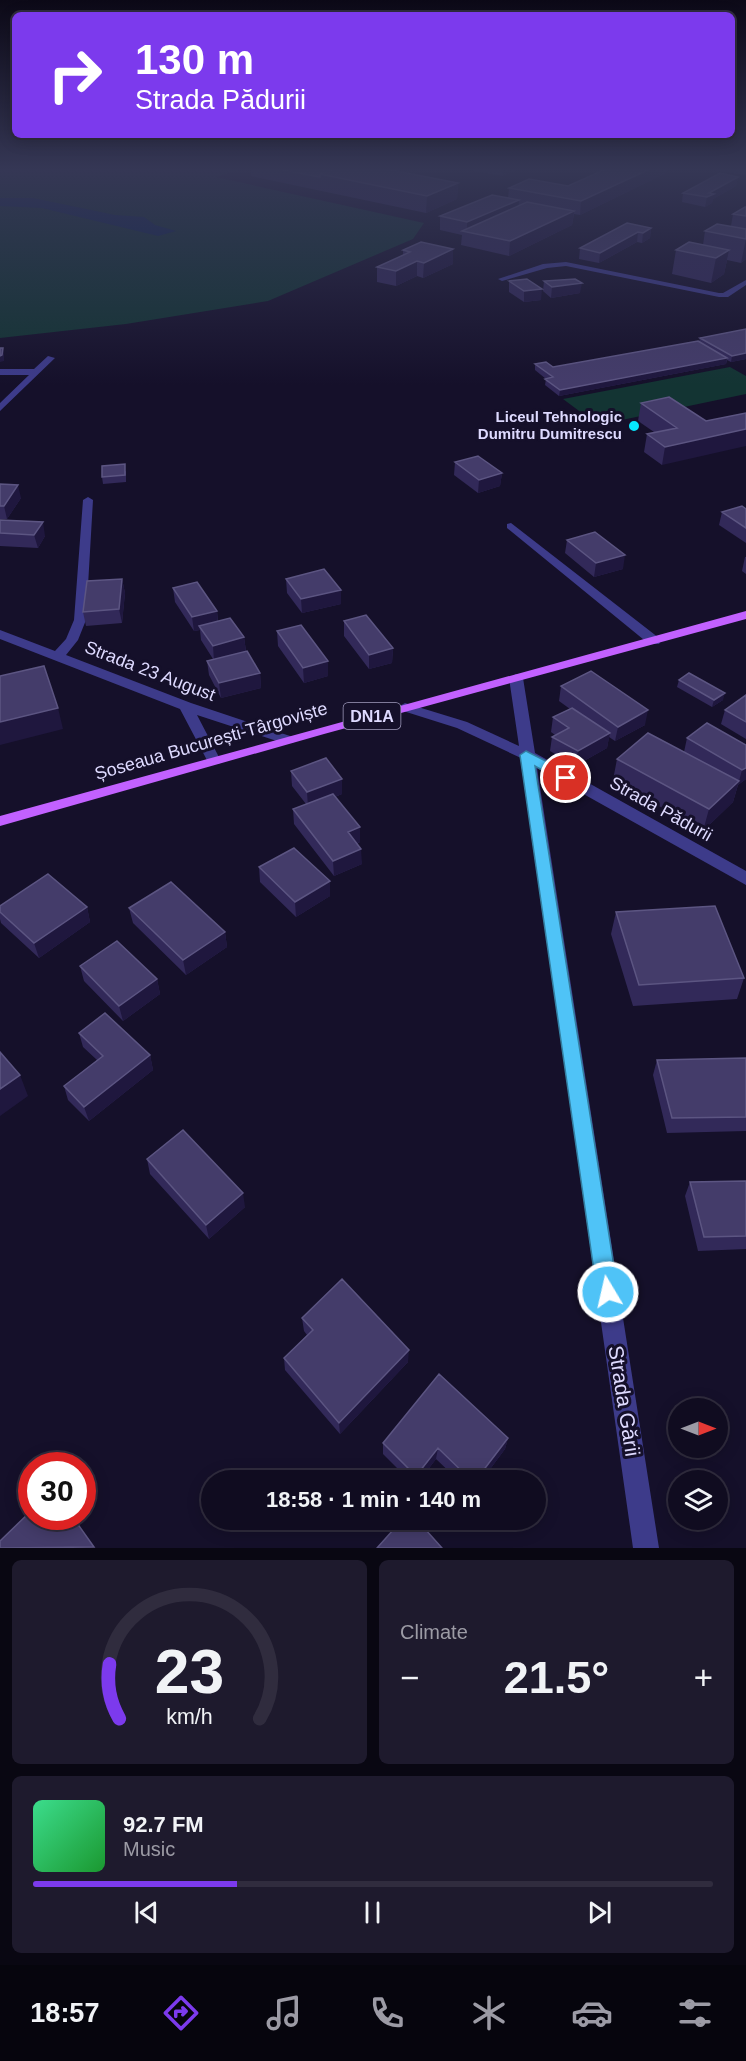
<!DOCTYPE html>
<html lang="en">
<head>
<meta charset="utf-8">
<style>
	body { margin:0; font-family:Helvetica,sans-serif; background:#1e1a2d; color:#f1f3f6; height:100vh; display:flex; flex-direction:column; font-size:22px; white-space:nowrap }
	* { box-sizing:border-box; margin:0 }
	p { font-size:20px; color:#9c9ba5 }
	.icon { flex:none; width:33px; height:33px; fill:none; stroke:currentColor; stroke-width:2; stroke-linecap:round; stroke-linejoin:round }
	.map { position:relative; height:1548px; overflow:hidden }
	.panel { display:flex; flex-direction:column; gap:12px; padding:12px; background:#090712; flex:1 }
	.panel>* { flex:none }
	.hud { position:absolute; left:12px; top:12px; width:723px; height:126px; border-radius:9px; box-shadow:0 3px 15px #0003,0 0 0 2px #302c3e; background:#7c3aed; color:#fff; overflow:hidden }
	.needle { width:39px; rotate:90deg }
	.controls { position:absolute; left:668px; top:1398px; display:grid; gap:12px }
	.controls a { display:grid; place-items:center; width:60px; height:60px; border-radius:50%; background:#100c20; box-shadow:0 3px 15px #0003,0 0 0 2px #302c3e; font-size:30px }
	.speed { position:absolute; left:18px; top:1452px; display:flex; gap:12px; font-size:30px; font-weight:700; text-align:center }
	.speed>* { display:grid; place-content:center; width:78px; height:78px; border-radius:50%; background:#100c20; box-shadow:0 3px 15px #0003,0 0 0 2px #302c3e; line-height:1 }
	.speed .limit { border:9px solid #d22; background:#fff; color:#111 }
	.pin { position:absolute; display:grid; place-items:center; width:51px; height:51px; color:#fff; margin:-26px; border:3px solid #fff; border-radius:50%; box-shadow:0 2px 6px #0007 }
	.me { position:absolute; width:66px; margin:-33px; rotate:351deg; stroke-linejoin:round; filter:drop-shadow(0 0 4px #0008) }
	.turn { display:flex; align-items:center; gap:21px; height:126px; padding:0 24px; font-size:27px }
	.turn .icon { width:78px; height:78px; stroke-width:2.5 }
	.turn b { display:block; font-size:42px; line-height:51px }
	.big { font-size:45px; font-weight:700; line-height:1.1 }
	.panel .widget { flex:1; display:flex; flex-direction:column; justify-content:center; gap:9px; min-width:0; padding:0 21px; border-radius:9px; background:#1e1a2d }
	.panel .dial { align-items:center; gap:0 }
	.dial svg { height:156px; overflow:visible; fill:none; stroke:#302c3e; stroke-width:7; stroke-linecap:round; text-anchor:middle }
	.dial text { fill:#f1f3f6; stroke:none }
	.song { display:flex; align-items:center; gap:18px }
	.cover { width:72px; height:72px; border-radius:9px; background:linear-gradient(135deg,hsl(150 70% 55%),hsl(130 70% 35%)) }
	.played { height:6px; border-radius:3px; background:linear-gradient(90deg,#7c3aed 30%,#302c3e 30%) }
	.keys { display:flex; justify-content:space-around; direction:ltr }
	.heat { display:flex; justify-content:space-between; align-items:center; font-size:33px; direction:ltr }
	.panel .tiles { flex:1; display:grid; gap:12px; grid-template-columns:1fr 1fr }
	.widget:last-child { grid-column:span 2 }
	.trip { position:absolute; left:201px; top:1470px; width:345px; height:60px; border-radius:30px; background:#100c20; box-shadow:0 3px 15px #0003,0 0 0 2px #302c3e; font-weight:700; line-height:60px; text-align:center }
	.dock { display:flex; height:96px; justify-content:space-around; align-items:center; background:#06050d; color:#9c9ba5 }
	.dock .icon { width:42px; height:42px }
	.dock .selected { color:#7c3aed }
	.dock b { font-size:27px; color:#f1f3f6 }
	.map>svg:first-child { display:block }
	.green { fill:#133433 }
	.water { fill:#0c254e }
	.lines { fill:none; stroke-linecap:round; stroke-linejoin:round }
	.minor { fill:#3d3b8a; fill-rule:evenodd }
	.major { fill:#c261ff; fill-rule:evenodd }
	.wall { fill:#322959 }
	.shaded-wall { fill:#1f173e }
	.building { fill:#443c6a; stroke:#5c5582; stroke-width:1.5 }
	.route { fill:#4fc3f7; stroke:#337fa1; stroke-width:1.5 }
	.poi-dot { fill:#06e9ff; stroke:#15102a; stroke-width:2 }
	.labels { text-anchor:middle; stroke-width:6; stroke-linejoin:round; paint-order:stroke }
	.far-poi-label { font-size:15px; font-weight:bold; fill:#dedaff; stroke:#15102a; text-anchor:end }
	.shield { fill:#15102a; stroke:#a29dbf; stroke-width:1.5 }
	.shield-label { font-size:16px; font-weight:bold; fill:#dedaff }
	.street-label { font-size:18px; fill:#dedaff; stroke:#15102a }
	.near-street-label { font-size:21px; fill:#dedaff; stroke:#15102a }
</style>
</head>
<body>
<div class="map">
<svg width="746" height="1548" viewBox="0 0 746 1548">
	<rect width="100%" height="100%" fill="#15102a"/>
	<!-- green -->
	<path class="green" d="M0,169H241L216,177L424,223L413,239L268,301L126,324L0,338Z
		M730,367L746,376V394L598,425L563,399Z"/>
	<!-- water -->
	<path class="water" d="M0,198H33L115,215L144,217L155,225L176,231L158,236L42,208L0,206Z"/>
	<g class="lines">
		<!-- minor -->
		<path class="minor" d="M566,262L719,293H723L746,280V285L728,297H719L566,266L547,268L502,281L498,279L543,264Z
			M48,356L55,358L0,411V403L29,375H0V369H34Z
			M88,497L93,500L86,620L78,640L66,655L191,703L293,737L295,740L293,743H283L197,715L221,761L219,764H209L180,709L0,639V630L55,651L66,639L74,620L83,500Z
			M511,523L659,638L661,641L659,644H649L507,528V524Z
			M516,674L523,678L535,753L746,871V885L537,768L659,1548H633L521,758L457,728L400,710L398,707L405,703L467,722L519,746L509,678Z"/>
		<!-- major -->
		<path class="major" d="M746,611V619L324,734L0,826V816Z"/>
	</g>
	<!-- wall -->
	<path class="wall" d="M251,169H386L458,183L457,199L426,213L251,176Z
		M464,169H519L503,176Z
		M606,169H667L666,173L580,215L574,214L572,225L509,256L461,245L462,235L440,230V216L508,198L509,188L568,186Z
		M714,169H746V175L713,170Z
		M738,177L736,186L713,199L712,203L705,207L682,202L683,193Z
		M746,207V259L741,263L727,260L724,274L711,283L672,274L676,250L703,245L705,231L731,226L733,214Z
		M651,228L650,238L642,243L637,242L599,263L579,259L580,248Z
		M403,250L453,264L423,278L417,276L396,286L377,282V267L403,255Z
		M509,281L541,300L524,302L509,292Z
		M544,281L580,293L551,298L543,291Z
		M746,329V359L731,362L727,360L726,364L559,396L545,385L546,379L535,370V364L553,367L699,342L700,338Z
		M641,403L706,421L662,465L644,452L647,434L654,432L638,421Z
		M455,462L502,473L500,486L478,493L454,475Z
		M126,471V482L103,484L102,477Z
		M0,484L21,498L7,519H0Z
		M746,509V543L719,525L722,512Z
		M0,520L45,536L38,548L0,546Z
		M567,540L623,569L594,577L565,553Z
		M745,557H746V574L742,571Z
		M122,579L125,593L122,623L86,626L83,612Z
		M286,579L341,604L302,613L287,593Z
		M173,588L217,611L218,621L244,637L246,651L260,673L261,688L221,698L209,675L207,661L213,659L201,640L200,630L194,631L175,602Z
		M344,621L393,648L392,663L369,669L344,636Z
		M277,631L328,661V676L304,683L278,646Z
		M679,680L723,700L712,707L677,687Z
		M561,686L645,725L615,741L609,737L607,748L575,766L550,751L552,737L555,735L551,732L553,717L570,709L559,701Z
		M746,695V739L721,724L725,710Z
		M687,738L746,745V779L738,785L733,802L703,831L613,780L617,759L684,752Z
		M291,771L342,779V794L335,797L360,842L357,844L362,864L334,876L294,824L293,809L306,804L292,786Z
		M259,867L330,896L296,917L260,882Z
		M0,906L87,907L90,922L39,958L1,923L0,919Z
		M129,908L225,932L227,947L186,975L133,923Z
		M616,912L744,978L737,999L633,1006L611,934Z
		M80,966L157,979L160,994L123,1021L84,981Z
		M79,1033L150,1055L153,1070L89,1121L68,1100L64,1086L97,1060L83,1047Z
		M746,1058V1131L667,1133L653,1075L657,1060Z
		M147,1159L245,1207L209,1239L150,1174Z
		M746,1181V1249L698,1251L685,1196L690,1182Z
		M302,1318L408,1362L340,1434L285,1370L284,1358L307,1335L304,1331Z
		M508,1438L505,1449L482,1480H458L436,1459L420,1480H409L383,1454V1443Z"/>
	<!-- shaded-wall -->
	<path class="shaded-wall" d="M503,169H519L503,176Z
		M650,169H667L666,173L580,215L581,201Z
		M738,177L736,186L713,199L712,203L705,207L707,197L709,193Z
		M458,183L457,199L426,213L427,196Z
		M519,200L518,214L467,232V222Z
		M574,211L572,225L509,256L510,241Z
		M651,228L650,238L642,243L643,233Z
		M638,232L637,242L599,263L600,253Z
		M746,239V259L741,263Z
		M453,249V264L423,278L424,263Z
		M729,250L724,274L711,283L716,258Z
		M417,261V276L396,286V271Z
		M582,283L580,293L551,298L552,287Z
		M542,289L541,300L524,302V291Z
		M3,348L4,354V361L0,362V356Z
		M746,353V359L731,362L732,356Z
		M727,358L726,364L559,396L560,390Z
		M746,429V446L662,465L665,447Z
		M502,473L500,486L478,493L479,480Z
		M18,485L21,498L7,519L4,506Z
		M43,522L45,536L38,548L34,535Z
		M625,555L623,569L594,577L596,563Z
		M122,579L125,593L122,623L119,609Z
		M341,590V604L302,613L301,599Z
		M217,611L218,625L199,626L200,630L194,631L192,617Z
		M244,637L246,652L214,661L213,646Z
		M393,648L392,663L369,669V655Z
		M328,661V676L304,683L303,668Z
		M260,673L261,688L221,698L219,683Z
		M725,693L723,700L712,707L714,700Z
		M58,708L63,729L0,745V722Z
		M648,710L645,725L615,741L618,727Z
		M610,733L607,748L575,766L578,751Z
		M746,768V779L738,785L742,770Z
		M342,779V794L308,807L307,792Z
		M739,781L733,802L703,831L709,809Z
		M360,827V842L348,847V832Z
		M361,849L362,864L334,876L333,861Z
		M330,881V896L296,917L295,902Z
		M87,907L90,922L39,958L34,943Z
		M225,932L227,947L186,975L183,960Z
		M157,979L160,994L123,1021L119,1006Z
		M150,1055L153,1070L89,1121L84,1107Z
		M20,1075L28,1096L0,1116V1089Z
		M243,1193L245,1207L209,1239L206,1225Z
		M409,1350L408,1362L340,1434L339,1423Z
		M508,1438L505,1449L482,1480H476Z
		M438,1448L436,1459L420,1480H416V1476Z"/>
	<!-- building -->
	<path class="building" d="M278,169H335L320,174V177Z
		M335,169H386L458,183L427,196L320,174Z
		M606,169H650L581,201L509,188L529,179L568,186Z
		M720,173L738,177L709,193L714,194L707,197L683,193Z
		M492,195L519,200L467,222L440,216Z
		M527,202L574,211L510,241L462,231Z
		M745,207H746V216L733,214Z
		M627,223L651,228L643,233L638,232L600,253L580,248Z
		M717,224L746,229V239L705,231Z
		M421,242L453,249L424,263L417,261L396,271L377,267L410,252L403,250Z
		M689,242L729,250L716,258L676,250Z
		M527,279L542,289L524,291L509,281Z
		M575,279L582,283L552,287L544,281Z
		M746,329V353L732,356L700,338Z
		M698,341L727,358L560,390L545,379L553,377L535,364L546,362L553,367Z
		M0,348H3L2,355L0,356Z
		M669,397L706,421L746,413V429L665,447L647,434L677,428L641,403Z
		M478,456L502,473L479,480L455,462Z
		M125,464V475L102,477V466Z
		M0,484L18,485L4,506H0Z
		M742,506L746,509V528L722,512Z
		M0,520L43,522L34,535L0,533Z
		M595,532L625,555L596,563L567,540Z
		M324,569L341,590L301,599L286,579Z
		M122,579L119,609L83,612L87,581Z
		M197,582L217,611L192,617L173,588Z
		M366,615L393,648L369,655L344,621Z
		M230,618L244,637L213,646L199,626Z
		M301,625L328,661L303,668L277,631Z
		M247,651L260,673L219,683L207,661Z
		M44,666L58,708L0,722V676Z
		M591,671L648,710L618,727L561,686Z
		M689,673L725,693L714,700L679,680Z
		M746,695V722L725,710Z
		M572,708L610,733L578,751L552,737L569,728L553,717Z
		M707,723L746,745V768L742,770L687,738Z
		M648,733L739,781L709,809L617,759Z
		M326,758L342,779L307,792L291,771Z
		M333,794L360,827L348,832L361,849L333,861L293,809Z
		M294,848L330,881L295,902L259,867Z
		M48,874L87,907L34,943L0,912V906Z
		M171,882L225,932L183,960L129,908Z
		M715,906L744,978L639,985L616,912Z
		M117,941L157,979L119,1006L80,966Z
		M105,1013L150,1055L84,1107L64,1086L103,1056L79,1033Z
		M0,1052L20,1075L0,1089Z
		M746,1058V1117L672,1118L657,1060Z
		M183,1130L243,1193L206,1225L147,1159Z
		M746,1181V1236L704,1237L690,1182Z
		M342,1279L409,1350L339,1423L284,1358L313,1330L302,1318Z
		M439,1374L508,1438L476,1480H471L438,1448L416,1476L383,1443Z
		M32,1510V1516H72L94,1547L0,1548V1541Z
		M402,1520H417L442,1548H377Z"/>
	<!-- sky -->
	<linearGradient id="sky" x2="0" y2="1"><stop stop-color="#0c0917"/><stop offset="0.44" stop-color="#353755"/><stop offset="1" stop-color="#353755" stop-opacity="0"/></linearGradient>
	<rect width="746" height="385" fill="url(#sky)"/>
	<!-- route -->
	<path class="route" d="M526,751L571,774L573,778L566,782L561,781L535,766L618,1292L615,1299L608,1302L600,1299L597,1292L520,755Z"/>
	<!-- markers -->
	<circle class="poi-dot" cx="634" cy="426" r="6"/>
	<g class="labels">
		<!-- far-poi labels -->
		<g class="far-poi-label">
			<text x="622" y="422">Liceul Tehnologic<tspan x="622" dy="17">Dumitru Dumitrescu</tspan></text>
		</g>
		<!-- shield labels -->
		<rect class="shield" x="343.5" y="703" width="57" height="26" rx="4.5"/>
		<g class="shield-label">
			<text x="372" y="722">DN1A</text>
		</g>
		<!-- street labels -->
		<g class="street-label">
			<text transform="translate(150 671) rotate(21)" y="6">Strada 23 August</text>
			<text transform="translate(211 741) rotate(-16)" y="6">Șoseaua București-Târgoviște</text>
			<text transform="translate(661 809) rotate(29)" y="6">Strada Pădurii</text>
		</g>
		<!-- near-street labels -->
		<g class="near-street-label">
			<text transform="translate(624 1401) rotate(81)" y="7">Strada Gării</text>
		</g>
	</g>
</svg>
<div class="controls">
<a><svg class="needle" viewBox="-14 -14 28 28"><path d="M0-13l5 13h-10z" fill="#e53935"/><path d="M0 13l5-13h-10z" fill="#9c9ba5"/></svg></a>
<a><svg class="icon" aria-label="layers" viewBox="0 0 24 24"><path d="M12 4l9 5-9 5-9-5zM3 14l9 5 9-5"/></svg></a>
</div>
<div class="speed"><div class="limit">30</div></div>
<div class="pin" style="left:566px;top:778px;background:#d93025"><svg class="icon" aria-label="arrive" viewBox="0 0 24 24"><path d="M6 21V4h12l-3 4 3 4H6"/></svg></div>
<svg class="me" style="left:608px;top:1292px" viewBox="-20 -20 40 40"><circle r="17" fill="#4fc3f7" stroke="#fff" stroke-width="3"/><path d="M0-11L8 9 0 5-8 9z" fill="#fff"/></svg>
<div class="trip">18:58 · 1 min · 140 m</div>
<div class="hud">
<div class="turn"><svg class="icon" aria-label="right" viewBox="0 0 24 24"><path d="M7 20v-9h11M14 6l5 5-5 5"/></svg><div><b>130 m</b>Strada Pădurii</div></div>
</div>
</div>
<section class="panel">
<div class="tiles">
<div class="widget dial"><svg viewBox="0 0 100 80">
<path d="M14 69A42 42 0 1 1 86 69"/>
<path d="M14 69A42 42 0 0 1 9 41" stroke="#7c3aed"/>
<text x="50" y="56" font-size="32" font-weight="700">23</text>
<text x="50" y="72" font-size="11">km/h</text>
</svg></div>
<div class="widget"><p>Climate</p>
<div class="heat"><a>−</a><b class="big">21.5°</b><a>+</a></div>
</div>
<div class="widget">
<div class="song"><i class="cover"></i><div><b>92.7 FM</b><p>Music</p></div></div>
<div class="played"></div>
<div class="keys"><svg class="icon" aria-label="previous" viewBox="0 0 24 24"><path d="M18 5L8 12l10 7zM5 5v14"/></svg><svg class="icon" aria-label="pause" viewBox="0 0 24 24"><path d="M8 5v14M16 5v14"/></svg><svg class="icon" aria-label="next" viewBox="0 0 24 24"><path d="M6 5l10 7-10 7zM19 5v14"/></svg></div>
</div>
</div>
</section>
<nav class="dock">
<b>18:57</b>
<svg class="icon selected" aria-label="directions" viewBox="0 0 24 24"><path d="M12 3l9 9-9 9-9-9zM9 14v-3h6M13 9l2 2-2 2"/></svg>
<svg class="icon" aria-label="music" viewBox="0 0 24 24"><path d="M9 18V5l10-2v13"/><circle cx="6" cy="18" r="3"/><circle cx="16" cy="16" r="3"/></svg>
<svg class="icon" aria-label="phone" viewBox="0 0 24 24"><path d="M5 4h4l2 5-3 2q2 4 5 5l2-3 5 2v4C11 20 4 13 5 4z"/></svg>
<svg class="icon" aria-label="climate" viewBox="0 0 24 24"><path d="M12 3v18M4 7l16 10M4 17L20 7"/></svg>
<svg class="icon" aria-label="car" viewBox="0 0 24 24"><path d="M5 17H2v-5l4-1 3-4h7l3 4 3 1v5h-3M9 17h6M6 11h13"/><circle cx="7" cy="17" r="2"/><circle cx="17" cy="17" r="2"/></svg>
<svg class="icon" aria-label="filters" viewBox="0 0 24 24"><path d="M4 7h16M4 17h16"/><circle cx="9" cy="7" r="2"/><circle cx="15" cy="17" r="2"/></svg>
</nav>
</body>
</html>
